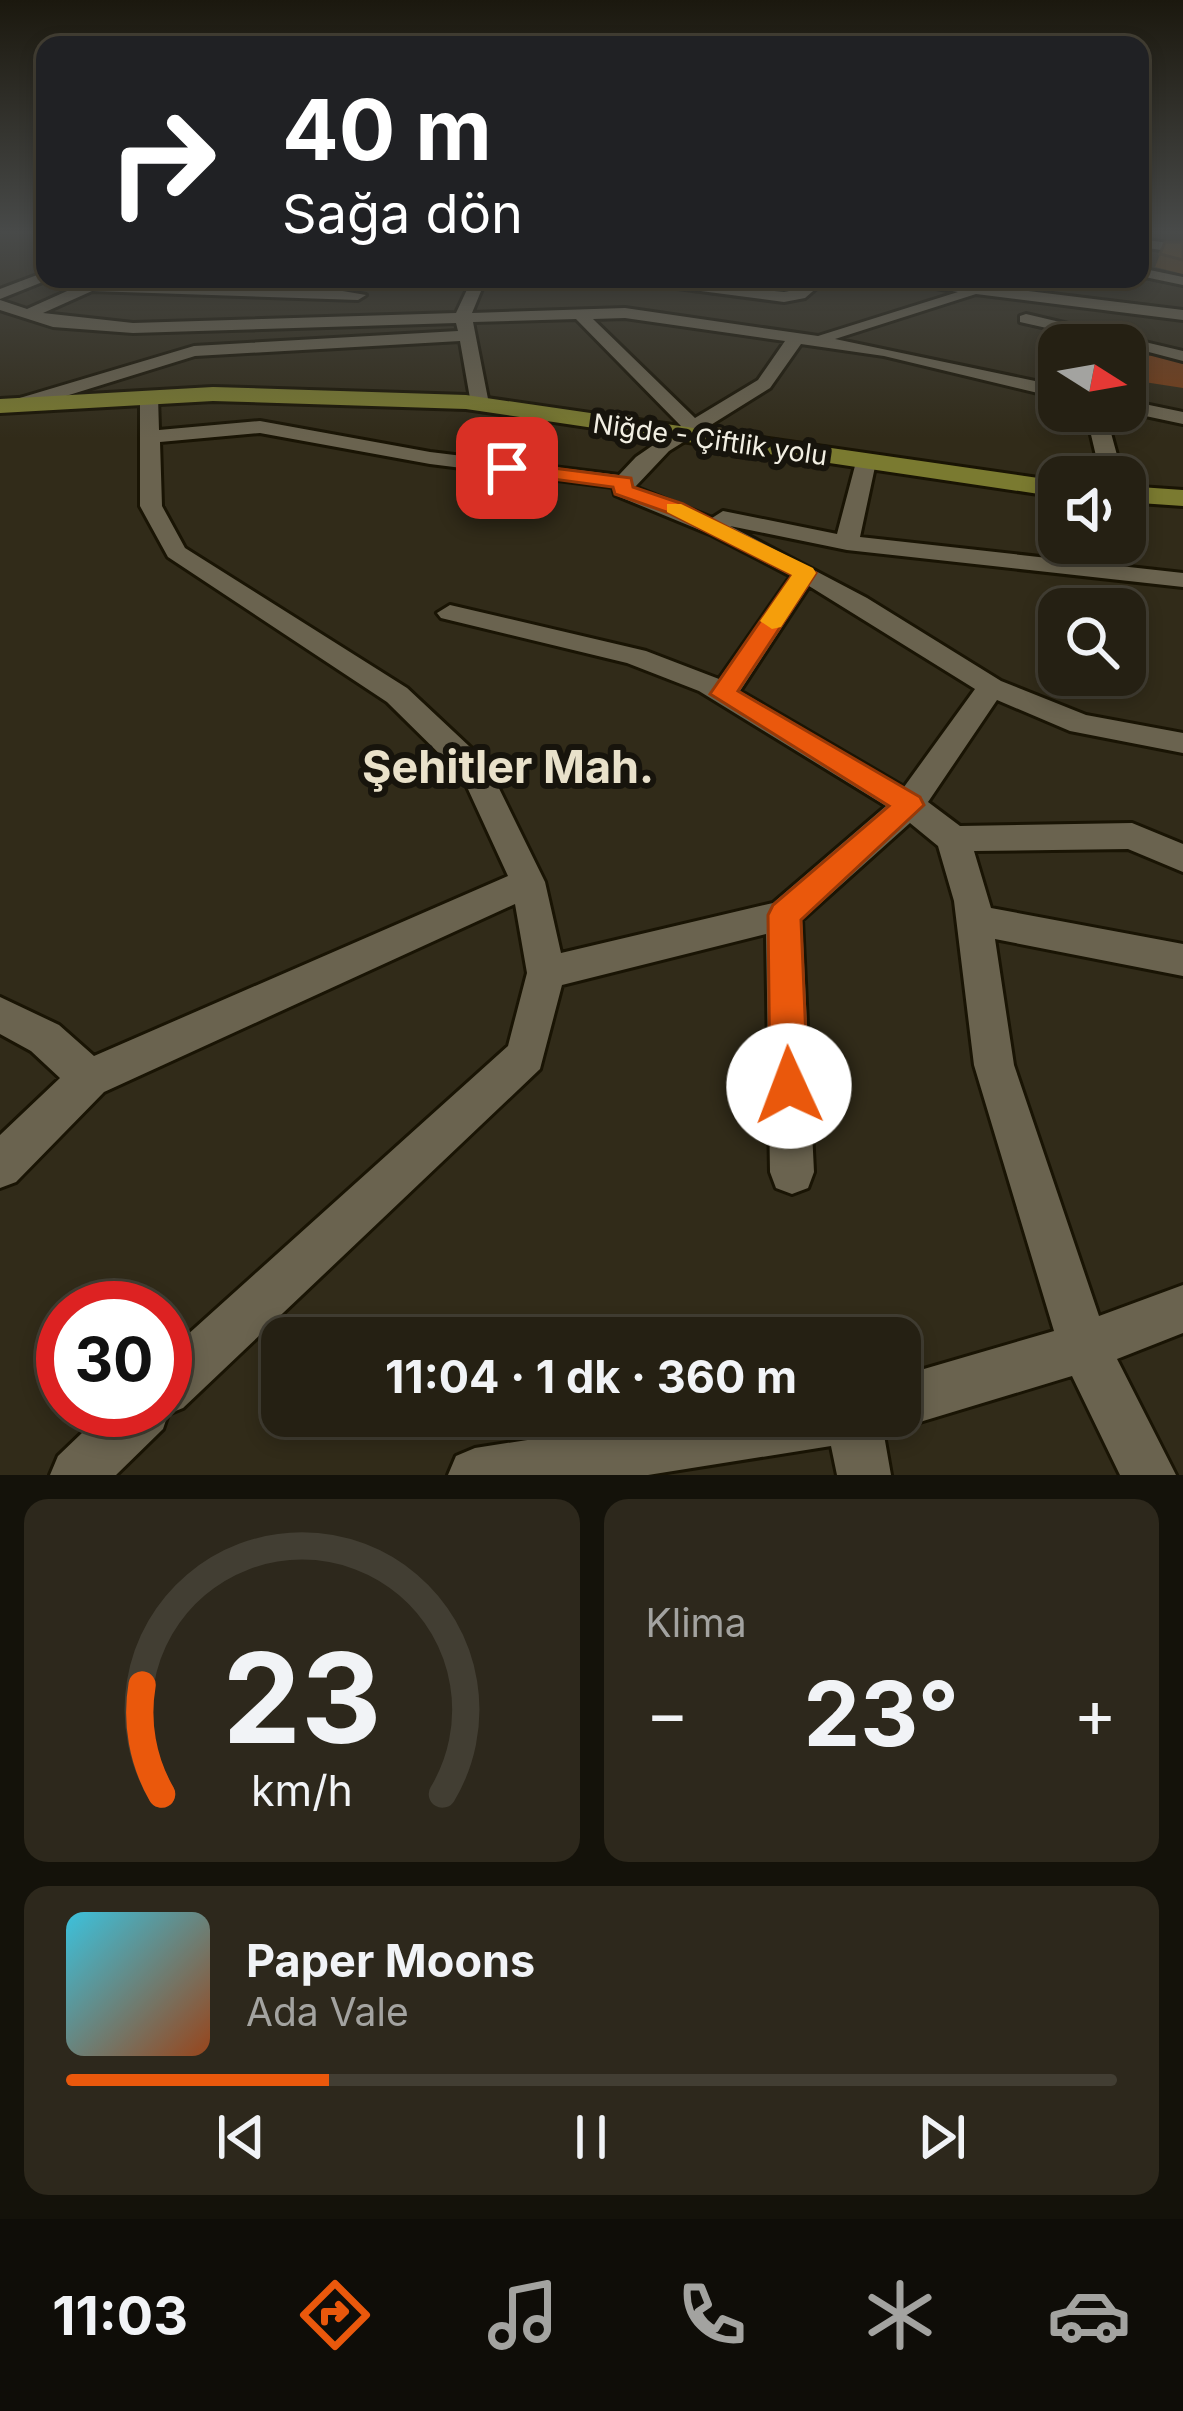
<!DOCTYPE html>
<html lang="tr">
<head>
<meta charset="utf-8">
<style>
	body { margin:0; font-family:Inter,sans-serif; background:#2d281c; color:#f1f3f6; height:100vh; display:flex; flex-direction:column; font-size:45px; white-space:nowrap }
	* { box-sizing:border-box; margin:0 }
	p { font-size:39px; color:#a3a3a0 }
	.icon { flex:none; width:66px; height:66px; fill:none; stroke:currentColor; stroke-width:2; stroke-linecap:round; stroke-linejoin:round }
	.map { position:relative; height:1475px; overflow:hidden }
	.panel { display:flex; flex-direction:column; gap:24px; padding:24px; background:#14120a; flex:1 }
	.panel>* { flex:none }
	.hud { position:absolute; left:36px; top:36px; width:1113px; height:252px; border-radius:24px; box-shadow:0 6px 18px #0003,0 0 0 3px #423e33; background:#202124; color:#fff; overflow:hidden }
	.needle { width:78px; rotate:101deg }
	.tools { position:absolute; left:1038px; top:324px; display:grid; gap:24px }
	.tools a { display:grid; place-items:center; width:108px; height:108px; border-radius:24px; background:#252013; box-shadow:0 6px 18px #0003,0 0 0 3px #423e33; font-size:60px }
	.speed { position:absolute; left:36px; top:1281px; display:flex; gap:24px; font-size:60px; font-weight:700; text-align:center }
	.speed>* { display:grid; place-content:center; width:156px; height:156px; border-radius:50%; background:#252013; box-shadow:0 6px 18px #0003,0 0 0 3px #423e33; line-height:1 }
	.speed .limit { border:18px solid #d22; background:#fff; color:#111 }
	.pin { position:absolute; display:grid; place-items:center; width:102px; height:102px; color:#fff; margin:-51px; border-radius:24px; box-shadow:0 6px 18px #0006 }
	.me { position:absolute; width:132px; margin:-66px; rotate:358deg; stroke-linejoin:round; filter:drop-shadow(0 0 9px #0008) }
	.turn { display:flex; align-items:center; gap:42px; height:252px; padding:0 48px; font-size:54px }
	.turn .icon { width:156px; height:156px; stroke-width:2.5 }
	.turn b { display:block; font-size:84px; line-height:102px }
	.big { font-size:90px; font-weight:700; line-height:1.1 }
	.panel .widget { flex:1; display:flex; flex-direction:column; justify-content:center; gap:18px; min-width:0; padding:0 42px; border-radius:24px; background:#2d281c }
	.panel .dial { align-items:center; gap:0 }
	.dial svg { height:312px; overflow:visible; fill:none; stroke:#423e33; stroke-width:7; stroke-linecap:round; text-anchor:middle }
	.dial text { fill:#f1f3f6; stroke:none }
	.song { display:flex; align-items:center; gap:36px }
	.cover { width:144px; height:144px; border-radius:18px; background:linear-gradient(135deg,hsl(190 70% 55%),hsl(20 70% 35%)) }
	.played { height:12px; border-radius:6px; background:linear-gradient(90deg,#ea580c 25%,#423e33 25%) }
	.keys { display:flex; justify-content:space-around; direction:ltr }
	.heat { display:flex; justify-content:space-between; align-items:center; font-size:66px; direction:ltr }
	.panel .tiles { flex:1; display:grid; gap:24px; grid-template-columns:1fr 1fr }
	.widget:last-child { grid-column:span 2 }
	.trip { position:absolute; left:261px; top:1317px; width:660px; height:120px; border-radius:24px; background:#252013; box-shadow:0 6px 18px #0003,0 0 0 3px #423e33; font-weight:700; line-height:120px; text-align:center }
	.dock { display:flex; height:192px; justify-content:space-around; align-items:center; background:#0f0d08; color:#a3a3a0 }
	.dock .icon { width:84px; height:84px }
	.dock .on { color:#ea580c }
	.dock b { font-size:54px; color:#f1f3f6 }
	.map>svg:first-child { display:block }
	.green { fill:#783e17 }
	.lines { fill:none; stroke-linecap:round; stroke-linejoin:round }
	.minor-casing { stroke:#191404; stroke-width:6 }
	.major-casing { stroke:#191404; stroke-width:6 }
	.minor { fill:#6a634f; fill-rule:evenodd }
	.major { fill:#7a7a30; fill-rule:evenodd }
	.wall { fill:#64441a }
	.building { fill:#744f1e; stroke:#513715; stroke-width:3 }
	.route { fill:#ea580c; stroke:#983908; stroke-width:3 }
	.slow { fill:#f59e0b }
	.labels { text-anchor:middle; stroke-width:12; stroke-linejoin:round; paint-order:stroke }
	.far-street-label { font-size:27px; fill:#f2efe3; stroke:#17140c }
	.district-label { font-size:45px; font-weight:bold; fill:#e9e1ca; stroke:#17140c }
</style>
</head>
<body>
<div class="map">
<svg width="1183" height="1475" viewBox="0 0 1183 1475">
	<rect width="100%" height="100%" fill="#312b19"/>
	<!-- green -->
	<path class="green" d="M1163,355L1183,359V388L1131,380L1144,356Z"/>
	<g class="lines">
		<!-- minor casing -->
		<g class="minor-casing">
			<path id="minor" d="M1140,239L1183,245V253L1140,247Z
				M1140,268L1183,277V285L1140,276Z
				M45,272V279H50L0,299V289Z
				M94,279L127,285L325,288L366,295L358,300L92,291L43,313L133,323L456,313L472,279H486L472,313L625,308L818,336L958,292L886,279H929L1183,310V320L976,294L835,339L1059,386V398L884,356L801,344L770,388L669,451L635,487L712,518L723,511L837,534L856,462L866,456L876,462L860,537L1183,573V587L847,550L730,526L867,598L1001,681L1086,715L1183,733V753L1070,731L997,700L928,802L960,826L1132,823L1183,844V872L1128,849L974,851L991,908L1183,944V976L995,939L1014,1065L1099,1316L1183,1285V1333L1117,1359L1176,1475H1120L1072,1376L900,1428L881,1418L891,1475H837L831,1446L648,1475H448L456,1456L475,1448L683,1416H900V1376L1054,1331L974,1065L954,901L938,846L910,823L802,920L814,1172L808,1188L792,1194L776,1188L770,1172L766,934L562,985L540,1069L183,1408L168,1414L163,1429L116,1475H50L58,1456L106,1410H165V1355L508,1046L527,973L515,904L104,1092L16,1182L0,1188V1135L60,1078L31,1051L0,1034V997L59,1025L94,1056L508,876L462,776L387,702L168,557L140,506V397L149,391L158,397L159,430L260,421L430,452L619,475L636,457L681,426L576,319L473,322L489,404L480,410L471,404L460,341L195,356L27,408H13V400L194,346L458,331L456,323L133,333L53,327L0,310V300L27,309ZM625,318L785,341L758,380L695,418L593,319ZM260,433L430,464L613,487L615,495L712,535L791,576L719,679L646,651L450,605L437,613L441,618L627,663L699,691L886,806L773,903L561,953L545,882L486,762L407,688L185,548L162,506L160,442ZM809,586L975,689L904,787L740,691Z
				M609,279H658L784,292C801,290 809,279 827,279L805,298L784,302Z
				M1026,314L1183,351V361L1145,351L1131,373L1125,374V355L1131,347L1020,322V316Z
				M1125,400L1183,412V424L1122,411Z
				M1090,411H1110L1108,422L1123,477H1101L1088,422Z"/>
		</g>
		<!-- major casing -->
		<g class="major-casing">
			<path id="major" d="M213,387L466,395L1059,481V497L466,409L213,401L0,413V399Z
				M1125,486L1183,490V506L1125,502Z"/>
		</g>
		<!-- minor -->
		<use href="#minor" class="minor"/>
		<!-- major -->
		<use href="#major" class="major"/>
	</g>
	<!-- wall -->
	<path class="wall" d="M1165,242H1183V274L1155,267Z"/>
	<!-- building -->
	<path class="building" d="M1165,242H1183V260L1160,254Z"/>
	<!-- sky -->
	<linearGradient id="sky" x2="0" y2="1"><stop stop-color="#1b180e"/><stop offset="0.53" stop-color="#484a49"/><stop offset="1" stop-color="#484a49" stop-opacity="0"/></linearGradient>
	<rect width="1183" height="438" fill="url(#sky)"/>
	<!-- route -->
	<path class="route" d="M507,462L631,478L633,487L683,504L816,573L738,691L920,797L924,805L801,920L808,1086L803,1099L789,1104L776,1099L770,1086L768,915L773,905L889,806L710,694L792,575L669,513L615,494L613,487L501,472L498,468Z"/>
	<!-- slow -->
	<path class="slow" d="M667,504H681L813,568L816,573L781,627L772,629L760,621L792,575L667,512Z"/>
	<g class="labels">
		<!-- far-street labels -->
		<g class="far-street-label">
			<text transform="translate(710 440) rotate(8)" y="9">Niğde - Çiftlik yolu</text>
		</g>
		<!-- district labels -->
		<g class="district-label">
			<text x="508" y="783">Şehitler Mah.</text>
		</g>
	</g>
</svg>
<div class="tools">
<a><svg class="needle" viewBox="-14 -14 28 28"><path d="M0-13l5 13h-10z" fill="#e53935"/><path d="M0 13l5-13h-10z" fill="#a3a3a0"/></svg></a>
<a><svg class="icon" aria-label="sound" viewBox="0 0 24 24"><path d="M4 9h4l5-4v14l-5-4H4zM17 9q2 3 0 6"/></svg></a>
<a><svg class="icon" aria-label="search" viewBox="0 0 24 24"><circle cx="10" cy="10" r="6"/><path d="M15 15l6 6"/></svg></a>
</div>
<div class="speed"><div class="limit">30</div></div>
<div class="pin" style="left:507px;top:468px;background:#d93025"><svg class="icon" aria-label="arrive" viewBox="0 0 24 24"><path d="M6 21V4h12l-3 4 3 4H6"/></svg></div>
<svg class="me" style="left:789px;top:1086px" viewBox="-20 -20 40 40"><circle r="19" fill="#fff"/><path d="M0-13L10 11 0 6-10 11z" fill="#ea580c"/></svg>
<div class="trip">11:04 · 1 dk · 360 m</div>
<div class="hud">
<div class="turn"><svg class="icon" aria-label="right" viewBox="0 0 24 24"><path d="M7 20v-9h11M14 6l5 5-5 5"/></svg><div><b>40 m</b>Sağa dön</div></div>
</div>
</div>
<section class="panel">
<div class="tiles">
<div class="widget dial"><svg viewBox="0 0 100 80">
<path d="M14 69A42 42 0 1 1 86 69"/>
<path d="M14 69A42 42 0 0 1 9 41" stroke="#ea580c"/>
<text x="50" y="56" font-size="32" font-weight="700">23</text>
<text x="50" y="72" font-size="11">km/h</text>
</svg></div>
<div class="widget"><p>Klima</p>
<div class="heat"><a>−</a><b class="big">23°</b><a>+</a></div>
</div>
<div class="widget">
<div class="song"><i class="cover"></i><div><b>Paper Moons</b><p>Ada Vale</p></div></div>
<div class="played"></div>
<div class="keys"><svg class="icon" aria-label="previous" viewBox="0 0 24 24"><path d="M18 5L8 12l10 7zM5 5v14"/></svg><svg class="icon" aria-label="pause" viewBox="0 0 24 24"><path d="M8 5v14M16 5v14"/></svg><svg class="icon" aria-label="next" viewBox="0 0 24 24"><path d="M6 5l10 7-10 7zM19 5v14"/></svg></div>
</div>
</div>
</section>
<nav class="dock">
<b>11:03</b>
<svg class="icon on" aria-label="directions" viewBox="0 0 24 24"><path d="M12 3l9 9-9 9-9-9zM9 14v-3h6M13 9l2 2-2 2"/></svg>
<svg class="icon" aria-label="music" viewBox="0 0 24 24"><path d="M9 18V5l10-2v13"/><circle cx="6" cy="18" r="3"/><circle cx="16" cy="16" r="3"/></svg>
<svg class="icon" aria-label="phone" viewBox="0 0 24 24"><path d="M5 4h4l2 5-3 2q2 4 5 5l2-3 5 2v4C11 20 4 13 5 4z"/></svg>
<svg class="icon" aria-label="climate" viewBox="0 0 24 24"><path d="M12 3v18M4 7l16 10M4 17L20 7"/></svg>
<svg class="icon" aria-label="car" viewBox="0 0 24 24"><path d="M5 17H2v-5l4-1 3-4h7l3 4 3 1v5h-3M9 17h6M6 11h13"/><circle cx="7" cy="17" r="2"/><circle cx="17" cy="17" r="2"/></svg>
</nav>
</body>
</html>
